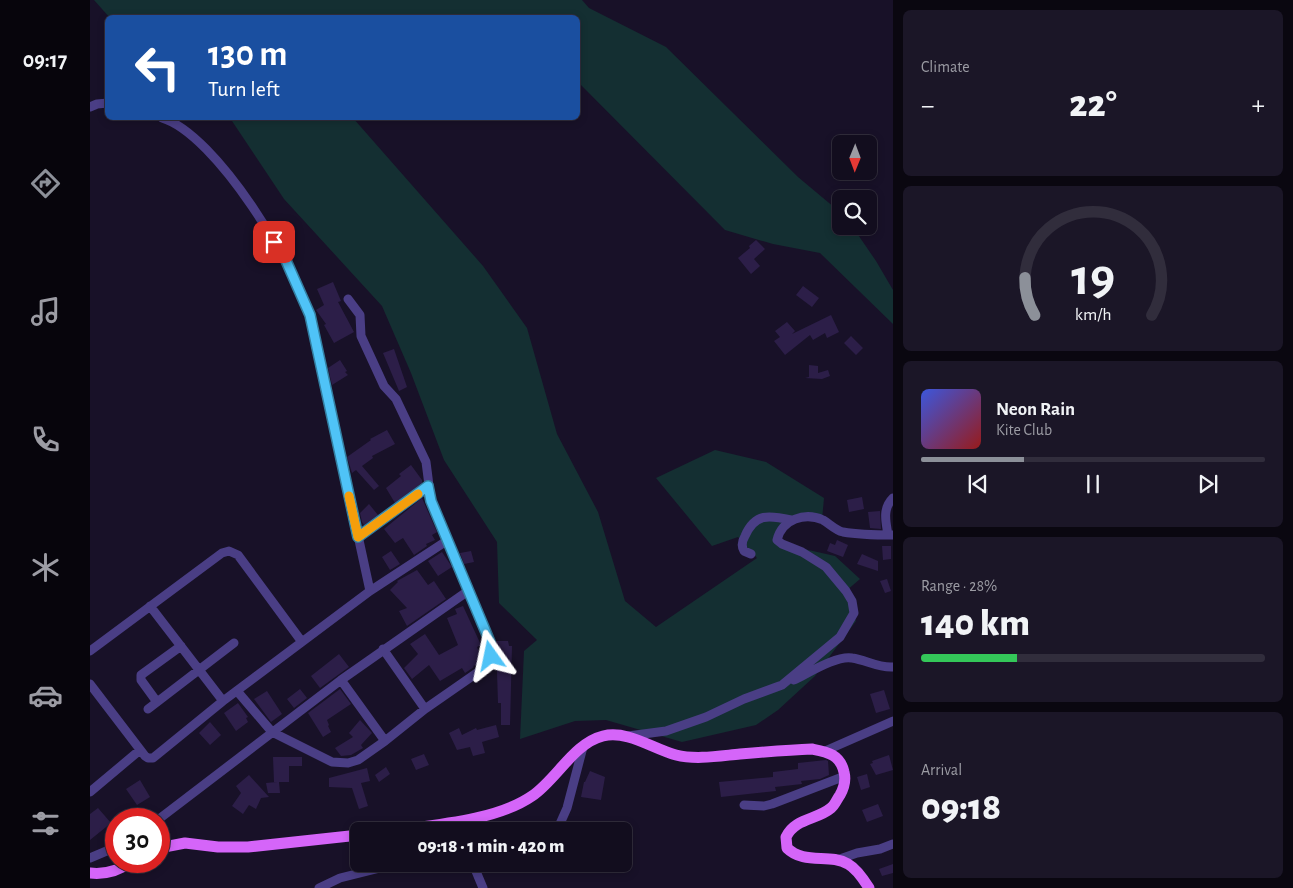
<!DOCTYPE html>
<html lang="en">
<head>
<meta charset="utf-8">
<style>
	body { margin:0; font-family:"Alegreya Sans",sans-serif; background:#1b1627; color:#f1f3f6; height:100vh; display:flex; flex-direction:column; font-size:19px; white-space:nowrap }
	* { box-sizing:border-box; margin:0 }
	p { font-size:16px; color:#9c9ca4 }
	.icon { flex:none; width:28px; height:28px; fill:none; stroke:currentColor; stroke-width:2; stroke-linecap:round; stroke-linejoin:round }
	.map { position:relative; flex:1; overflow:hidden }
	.drawer { display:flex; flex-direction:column; gap:10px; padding:10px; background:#0a0710; width:400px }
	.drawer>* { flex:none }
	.banner { position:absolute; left:15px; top:15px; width:475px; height:105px; border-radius:8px; box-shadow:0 2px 8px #0003,0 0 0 1px #312d3c; background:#1a4fa0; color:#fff; overflow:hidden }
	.needle { width:32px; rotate:181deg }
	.controls { position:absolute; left:742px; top:135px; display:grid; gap:10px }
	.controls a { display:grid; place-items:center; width:45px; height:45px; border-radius:8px; background:#120d1e; box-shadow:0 2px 8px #0003,0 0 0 1px #312d3c; font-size:25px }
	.speed { position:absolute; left:15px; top:808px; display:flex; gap:10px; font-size:25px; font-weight:700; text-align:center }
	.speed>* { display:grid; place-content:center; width:65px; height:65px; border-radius:50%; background:#120d1e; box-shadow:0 2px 8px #0003,0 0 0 1px #312d3c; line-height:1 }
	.speed .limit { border:8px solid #d22; background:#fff; color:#111 }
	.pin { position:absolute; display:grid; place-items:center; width:42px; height:42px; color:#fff; margin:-21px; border-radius:10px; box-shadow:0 2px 8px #0006 }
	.me { position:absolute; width:55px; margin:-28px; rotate:348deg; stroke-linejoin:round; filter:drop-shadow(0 0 4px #0008) }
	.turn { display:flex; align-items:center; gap:18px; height:105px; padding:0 20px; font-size:22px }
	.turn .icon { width:65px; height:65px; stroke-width:2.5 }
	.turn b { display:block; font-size:35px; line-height:42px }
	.big { font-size:38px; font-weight:800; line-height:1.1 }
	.drawer .card { flex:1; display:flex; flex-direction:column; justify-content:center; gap:8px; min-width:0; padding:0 18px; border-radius:8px; background:#1b1627 }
	.drawer .dial { align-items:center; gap:0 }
	.dial svg { height:130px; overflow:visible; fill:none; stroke:#312d3c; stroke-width:7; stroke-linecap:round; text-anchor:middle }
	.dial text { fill:#f1f3f6; stroke:none }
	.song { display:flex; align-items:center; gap:15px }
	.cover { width:60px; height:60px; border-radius:8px; background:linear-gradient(135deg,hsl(230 70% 55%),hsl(0 70% 35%)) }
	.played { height:5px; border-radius:2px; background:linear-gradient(90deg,#8c9099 30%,#312d3c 30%) }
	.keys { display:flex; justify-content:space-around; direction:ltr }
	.heat { display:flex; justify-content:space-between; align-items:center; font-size:28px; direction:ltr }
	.charge { height:8px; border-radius:4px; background:linear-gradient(90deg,#34c759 28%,#312d3c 0) }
	.trip { position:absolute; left:260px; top:822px; width:282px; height:50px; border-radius:8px; background:#120d1e; box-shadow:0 2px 8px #0003,0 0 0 1px #312d3c; font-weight:800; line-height:50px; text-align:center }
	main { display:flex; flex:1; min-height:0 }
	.tabs { display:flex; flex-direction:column; width:90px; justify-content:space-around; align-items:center; background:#07050c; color:#9c9ca4 }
	.tabs .icon { width:35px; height:35px }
	.tabs .active { color:#8c9099 }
	.tabs b { font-size:22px; color:#f1f3f6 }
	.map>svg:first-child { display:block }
	.green { fill:#142f32 }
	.building { fill:#2c1e48 }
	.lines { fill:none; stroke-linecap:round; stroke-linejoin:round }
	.minor { stroke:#4a3e85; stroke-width:9 }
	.major { stroke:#d565f9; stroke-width:11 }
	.route-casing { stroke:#337fa1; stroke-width:12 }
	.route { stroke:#4fc3f7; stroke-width:9 }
	.slow { stroke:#f59e0b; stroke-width:9 }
</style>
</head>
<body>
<main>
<nav class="tabs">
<b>09:17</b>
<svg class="icon active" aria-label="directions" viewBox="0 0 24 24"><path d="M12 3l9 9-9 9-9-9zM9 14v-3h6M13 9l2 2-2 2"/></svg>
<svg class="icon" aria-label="music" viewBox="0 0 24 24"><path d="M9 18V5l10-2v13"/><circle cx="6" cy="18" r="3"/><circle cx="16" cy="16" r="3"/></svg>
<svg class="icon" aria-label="phone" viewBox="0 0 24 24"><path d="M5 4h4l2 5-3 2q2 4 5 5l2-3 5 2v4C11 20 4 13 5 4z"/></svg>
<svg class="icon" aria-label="climate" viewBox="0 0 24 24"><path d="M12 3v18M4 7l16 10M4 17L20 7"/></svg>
<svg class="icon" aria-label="car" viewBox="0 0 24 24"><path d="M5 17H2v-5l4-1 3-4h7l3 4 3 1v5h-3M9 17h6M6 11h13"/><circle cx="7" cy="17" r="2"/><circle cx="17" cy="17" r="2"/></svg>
<svg class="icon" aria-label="filters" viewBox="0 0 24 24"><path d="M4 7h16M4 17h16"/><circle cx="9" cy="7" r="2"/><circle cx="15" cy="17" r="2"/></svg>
</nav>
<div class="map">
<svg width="803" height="888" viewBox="0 0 803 888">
	<rect width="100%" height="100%" fill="#181128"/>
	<!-- green -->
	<path class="green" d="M4,0H492L499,8L576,47L708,177L751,213V226H762L786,261L803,290V324L730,253L683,244L635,230L488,82V18H20Z
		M140,118H263L393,266L437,328L467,434L508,512L535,601L566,627L667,558L648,537L622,546L566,478L625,450L676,462L734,498L732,520L711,517L688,534L692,544L745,556L770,579L756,591L766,621L725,676L688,710L666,725L592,742L516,720L485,721L430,739L434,651L447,640L409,603L407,542L354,460L321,373L292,306L194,199Z"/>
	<!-- building -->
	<path class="building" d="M666,240L675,249L664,259L670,266L661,274L648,258L660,248L659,246Z
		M243,282L251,301L248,302L264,332L244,343L234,325L236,324L226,310L234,305L227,289Z
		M713,286L729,298L722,307L706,295Z
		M741,315L749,332L737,338L735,333L723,340L720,335L695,355L684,341L690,337L685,331L697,322L705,331L702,334Z
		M761,336L773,348L766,355L754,343Z
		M304,349L317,387L309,391L293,353Z
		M250,360L257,371L255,372L258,375L242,385L238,368Z
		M719,365L728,366V373L738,370L740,376L732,379L715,378L719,377Z
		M297,430L305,444L282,456L283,458L272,466L289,486L284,490L266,470L262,473L257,457L281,440L280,439Z
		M321,465L332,480V483L305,503L296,488L311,476L309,474Z
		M772,497L774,509L759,512L757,500Z
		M332,498L347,532L342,535L345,540L336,544L337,546L324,555L313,538L305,543L294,529Z
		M279,504L288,515L274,525L272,522L270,513Z
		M790,511L791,529L780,528L778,512Z
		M747,540L758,545L753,557L737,551L740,543L745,545Z
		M792,546H801V559L793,560Z
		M301,551L310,564L300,570L292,557Z
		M381,551L384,562L374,564L370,553Z
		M352,552L362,567L348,576L338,561Z
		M772,554L788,561V571L767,564Z
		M327,570L338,585L344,581L356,599L317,626L309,611L317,608L300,590L308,582L307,581Z
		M797,579L801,591L795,593L790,581Z
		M373,606L391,645L387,647L392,660L389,664L383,666L384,667L375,673L372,668L350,681L339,665L322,679L314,668L328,654L320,644L335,634L349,655L368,645L357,618L367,614L365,609Z
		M406,641H418L419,646H422L420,725H411V703H408Z
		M249,654L259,667L230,688L221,676Z
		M210,689L217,698L204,708L197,699Z
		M250,689L261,704L237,720L239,725L238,726L241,732L233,737L218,713Z
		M794,690L800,709L786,713L780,694Z
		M177,691L192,714L181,722L164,699Z
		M148,703L158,717L156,718L158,722L146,731L134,713Z
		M270,720L282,733L271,745L273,748L261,755L251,756L245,748L263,737L259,733Z
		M120,722L131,735L120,745L109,733Z
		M406,725L409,737L392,742L395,753L383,756L380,747L367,750L359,733L369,728L372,735L386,728L387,730Z
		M334,754L339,765L326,770L321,759Z
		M799,755L803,770L786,775L780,764L783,763L782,761Z
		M183,757H212V766H199V782H189L190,793H178L176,783L187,782H184Z
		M736,760L738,761L739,775L730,779L711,781L712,784L685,787L686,791L631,797L629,782L683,777V772L708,769V763Z
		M296,767L300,774L289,782L285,775Z
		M277,768L280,781L271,783L278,806L269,809L262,788L239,787V778Z
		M500,771L515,777L511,800L491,797L494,782H495Z
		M777,774L780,787L771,790L767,777Z
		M159,775L179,797L171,798L166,809L159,805L153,814L142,806L151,793L146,786Z
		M50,780L60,797L47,805L36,789Z
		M788,804L793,816L777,822L772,810Z
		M8,808L21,823L0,840V814Z
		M803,864V873L792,876L789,869Z"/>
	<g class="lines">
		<!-- minor -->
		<path class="minor" d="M0,107L7,104L18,103
			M72,118C126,134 208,269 222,323L280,591
			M798,535C796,522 792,509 803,498
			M268,537L339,486
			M661,554L654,551C651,546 652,541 655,536C665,513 679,515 701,520
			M60,606L133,701
			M293,649L335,709
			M0,651L132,553L139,551L148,555L212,642
			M251,680L295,741
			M704,680C717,674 747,655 762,658C776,660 788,668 803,667
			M0,684L55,756L58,758H63L133,701L280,591L358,540
			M147,691L182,732L242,762L258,763L268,760L295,741L335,709L394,668L401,656L400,641L341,501L336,462L306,399L294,386L271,336L270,315L258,299
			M67,702L51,680V675L91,646
			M58,709L144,643
			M538,736L576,731L616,717L654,699L692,685L750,637L764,613L762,601L756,591L736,567L712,552L692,544L687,540C692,519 715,512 733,520C740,524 745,530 753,532C770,535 786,535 803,535
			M735,751L803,721
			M0,792L50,750
			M654,805L674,806L682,804L755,776
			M69,819L251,680L378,591
			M461,831L469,826L477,808L493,747
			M0,858L26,847
			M747,860L767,853L790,849L803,844
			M383,864L393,888
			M229,888L250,878L306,864"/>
		<!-- major -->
		<path class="major" d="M300,831C343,825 406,821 442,796C466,780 484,743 513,736C538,730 563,749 586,755C606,760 629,756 650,754C674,752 698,750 722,749C737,752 750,754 754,772C756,780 754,788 750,795C747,799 745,805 741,808C727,820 705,818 696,837L697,848C714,865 740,853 758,864C767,869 774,880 779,888
			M69,848L95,843L128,847H158L269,835
			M0,873C16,875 30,870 43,861"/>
	</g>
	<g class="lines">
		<!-- route casing -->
		<g class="route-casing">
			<path id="route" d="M184,242L194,256L220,315L268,537L338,486L341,501L400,642L401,656"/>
		</g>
		<!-- route -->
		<use href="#route" class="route"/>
		<!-- slow -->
		<path class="slow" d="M259,496L268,537L328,494"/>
	</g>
</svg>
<div class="controls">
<a><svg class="needle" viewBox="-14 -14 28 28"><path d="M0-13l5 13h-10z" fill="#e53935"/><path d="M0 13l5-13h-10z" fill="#9c9ca4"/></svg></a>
<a><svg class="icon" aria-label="search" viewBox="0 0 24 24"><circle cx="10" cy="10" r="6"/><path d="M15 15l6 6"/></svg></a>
</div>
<div class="speed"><div class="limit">30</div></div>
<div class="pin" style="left:184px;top:242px;background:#d93025"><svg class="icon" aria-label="arrive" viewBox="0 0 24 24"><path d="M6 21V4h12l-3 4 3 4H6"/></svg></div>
<svg class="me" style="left:401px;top:656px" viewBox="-20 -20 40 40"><path d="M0-17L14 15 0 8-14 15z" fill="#4fc3f7" stroke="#fff" stroke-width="4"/></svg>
<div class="trip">09:18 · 1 min · 420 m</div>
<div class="banner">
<div class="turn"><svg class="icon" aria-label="left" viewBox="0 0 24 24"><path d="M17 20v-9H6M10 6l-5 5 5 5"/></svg><div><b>130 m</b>Turn left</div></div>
</div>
</div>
<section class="drawer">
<div class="card"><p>Climate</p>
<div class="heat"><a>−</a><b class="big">22°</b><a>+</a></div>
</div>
<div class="card dial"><svg viewBox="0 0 100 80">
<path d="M14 69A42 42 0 1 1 86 69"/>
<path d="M14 69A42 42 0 0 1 8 46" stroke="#8c9099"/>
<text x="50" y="56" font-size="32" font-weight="700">19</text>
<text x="50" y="72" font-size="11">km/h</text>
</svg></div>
<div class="card">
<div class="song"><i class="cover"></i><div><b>Neon Rain</b><p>Kite Club</p></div></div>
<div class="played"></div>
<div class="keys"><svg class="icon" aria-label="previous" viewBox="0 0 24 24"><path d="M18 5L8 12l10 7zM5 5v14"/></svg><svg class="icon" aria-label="pause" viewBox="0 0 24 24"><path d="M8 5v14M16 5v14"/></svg><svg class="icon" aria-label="next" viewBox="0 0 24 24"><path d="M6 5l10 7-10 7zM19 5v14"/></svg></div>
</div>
<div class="card"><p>Range · 28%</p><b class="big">140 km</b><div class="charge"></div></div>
<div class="card"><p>Arrival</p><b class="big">09:18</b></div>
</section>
</main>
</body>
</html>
